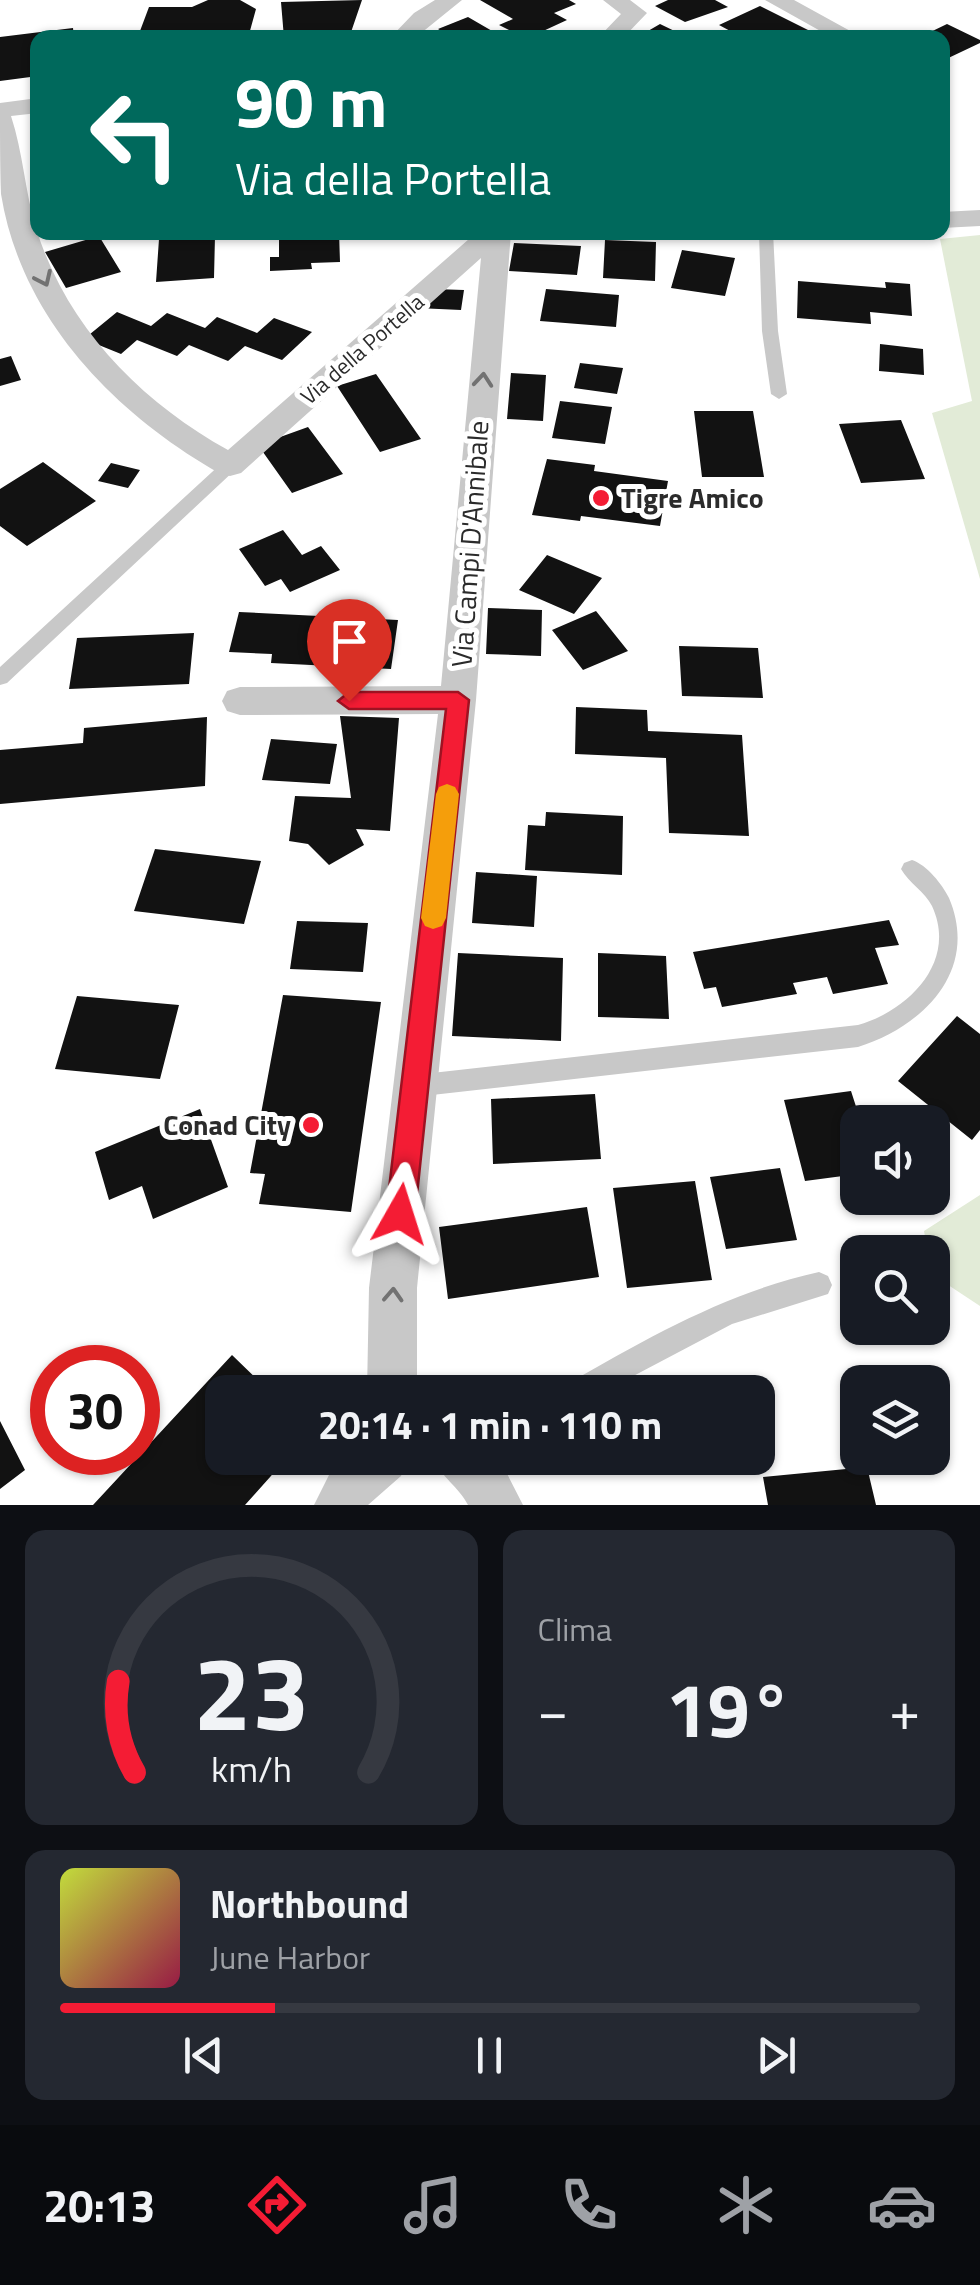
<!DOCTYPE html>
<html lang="it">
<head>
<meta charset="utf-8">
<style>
	body { margin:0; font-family:"Titillium Web",sans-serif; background:#242831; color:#f1f3f6; height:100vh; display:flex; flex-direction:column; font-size:38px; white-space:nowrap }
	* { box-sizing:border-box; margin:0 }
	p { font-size:32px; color:#9ea1a6 }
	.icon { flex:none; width:55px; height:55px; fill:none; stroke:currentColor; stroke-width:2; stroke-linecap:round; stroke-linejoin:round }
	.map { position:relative; height:1505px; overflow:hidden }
	.drawer { display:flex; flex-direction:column; gap:25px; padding:25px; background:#0d0f14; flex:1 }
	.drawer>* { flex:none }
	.hud { position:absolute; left:30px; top:30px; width:920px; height:210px; border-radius:20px; box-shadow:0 2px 8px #0004; background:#00695c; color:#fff; overflow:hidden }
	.tools { position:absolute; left:840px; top:1105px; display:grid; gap:20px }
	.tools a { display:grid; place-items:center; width:110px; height:110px; border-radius:20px; background:#171b24; box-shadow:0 2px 8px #0004; font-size:50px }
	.speed { position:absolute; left:30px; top:1345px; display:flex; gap:20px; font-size:50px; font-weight:700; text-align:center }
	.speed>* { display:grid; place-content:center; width:130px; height:130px; border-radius:50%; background:#171b24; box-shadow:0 2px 8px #0004; line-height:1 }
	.speed .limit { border:15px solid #d22; background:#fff; color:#111 }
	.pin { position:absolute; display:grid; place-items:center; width:85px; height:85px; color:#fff; margin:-102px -42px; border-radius:50% 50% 50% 0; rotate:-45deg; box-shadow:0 0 10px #0007 }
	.pin .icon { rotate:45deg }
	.me { position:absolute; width:110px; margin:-55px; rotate:6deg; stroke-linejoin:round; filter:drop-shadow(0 0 8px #0008) }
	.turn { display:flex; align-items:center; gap:35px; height:210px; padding:0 40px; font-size:45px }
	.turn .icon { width:130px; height:130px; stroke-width:2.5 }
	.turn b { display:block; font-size:70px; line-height:85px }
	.big { font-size:75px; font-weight:700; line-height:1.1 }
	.drawer .card { flex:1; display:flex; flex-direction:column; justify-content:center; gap:15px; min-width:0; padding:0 35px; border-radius:20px; background:#242831 }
	.drawer .dial { align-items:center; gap:0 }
	.dial svg { height:260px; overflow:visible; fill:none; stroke:#363941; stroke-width:7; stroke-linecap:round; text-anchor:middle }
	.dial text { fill:#f1f3f6; stroke:none }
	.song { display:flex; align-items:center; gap:30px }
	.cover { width:120px; height:120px; border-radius:15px; background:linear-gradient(135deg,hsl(70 70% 55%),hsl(340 70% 35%)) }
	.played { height:10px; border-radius:5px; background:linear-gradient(90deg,#f41c34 25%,#363941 25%) }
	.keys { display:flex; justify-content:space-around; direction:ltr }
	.heat { display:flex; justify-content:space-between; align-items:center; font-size:55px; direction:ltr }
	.drawer .tiles { flex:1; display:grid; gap:25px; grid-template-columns:1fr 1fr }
	.card:last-child { grid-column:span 2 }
	.trip { position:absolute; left:205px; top:1375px; width:570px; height:100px; border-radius:20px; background:#171b24; box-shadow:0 2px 8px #0004; font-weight:700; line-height:100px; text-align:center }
	.dock { display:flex; height:160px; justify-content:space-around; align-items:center; background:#090b0e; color:#9ea1a6 }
	.dock .icon { width:70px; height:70px }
	.dock .selected { color:#f41c34 }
	.dock b { font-size:45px; color:#f1f3f6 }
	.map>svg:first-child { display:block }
	.green { fill:#e2ebd7 }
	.building { fill:#121212 }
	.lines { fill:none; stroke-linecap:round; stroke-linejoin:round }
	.service { fill:#c8c8c8; fill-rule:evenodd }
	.minor { fill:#c8c8c8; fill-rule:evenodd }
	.oneway { stroke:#727272 }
	.route { fill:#f41c34; stroke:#9f1222; stroke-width:2.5 }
	.slow { fill:#f59e0b }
	.poi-dot { fill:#f41c34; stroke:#fff; stroke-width:4 }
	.labels { text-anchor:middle; stroke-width:10; stroke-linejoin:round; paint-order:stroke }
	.far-street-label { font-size:22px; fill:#2b2b2b; stroke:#fff }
	.poi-label { font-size:28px; font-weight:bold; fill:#2b2b2b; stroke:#fff; text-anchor:start }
	.street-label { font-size:28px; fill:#2b2b2b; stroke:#fff }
</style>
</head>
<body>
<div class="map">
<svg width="980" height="1505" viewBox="0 0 980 1505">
	<rect width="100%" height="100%" fill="#fff"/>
	<!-- green -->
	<path class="green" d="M980,235V579L932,413L972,401L940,239Z
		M980,1195V1306L933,1275L932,1252H928L924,1231Z"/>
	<!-- building -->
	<path class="building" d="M208,0H240L256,9L248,38H182L184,32L140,31L149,7H192Z
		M362,0L349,38H284L281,2Z
		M480,0H569L576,4L554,13L567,20L528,38H452L438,29L468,17L499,35L509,30L499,25L513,19Z
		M668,0H715L728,7L685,22L655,6Z
		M760,6L808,30L793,38H726L734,33L719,25Z
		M660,24L689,38H636Z
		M947,24L980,40V43L942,61V38H918Z
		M73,28L74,38H38V76L0,81V37Z
		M272,232H339L340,262L311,263L312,269L270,271V257H279V239H272Z
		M99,236L121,272L66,288L45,252Z
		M215,236L214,278L156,282L159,239Z
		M605,240L656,242L655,281L603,278Z
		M514,243L581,246L577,275L509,271Z
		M682,250L735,258L725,296L671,288Z
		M798,281L886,288L885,282L910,284L912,316L870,312L871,324L797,318Z
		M434,289L464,290L461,310L417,308Z
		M546,289L619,295L616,327L540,321Z
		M117,312L151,326L167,313L205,328L217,317L257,333L274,318L312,332L282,360L245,346L228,361L189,345L177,356L137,340L121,354L84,339Z
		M880,344L923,349L924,375L879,371Z
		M11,356L21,380L0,386V359Z
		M580,363L623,368L617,394L574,388Z
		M511,373L546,375L543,421L507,419Z
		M376,374L421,439L380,452L337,386Z
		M560,401L612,407L605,444L552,438Z
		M694,411H753L764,477H702Z
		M901,420L925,479L861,483L839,424Z
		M308,427L343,474L292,493L258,445Z
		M547,459L595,465L594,471L668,481L660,526L581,516L580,521L532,515Z
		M43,462L96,501L27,546L0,526V489Z
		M111,463L140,470L128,488L98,481Z
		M283,530L302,555L321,546L340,570L290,592L281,579L265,586L239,549Z
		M547,555L602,578L574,614L519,590Z
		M488,608L542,610L541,656L486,654Z
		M596,611L628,651L583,670L552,630Z
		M239,612L398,620L391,669L271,663L272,654L229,652Z
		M194,633L189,684L69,689L77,638Z
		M679,646L758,648L763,698L682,696Z
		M576,707L647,710L648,731L742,735L749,836L669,833L666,758L575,754Z
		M340,716L399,718L390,831L356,829L364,845L329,865L308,844L289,841L295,796L351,798Z
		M207,717L205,786L0,804V750L83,743L84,728Z
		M271,739L337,744L330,784L262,780Z
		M546,812L623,816L622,875L525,870L528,825L545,826Z
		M155,849L261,861L244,924L134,911Z
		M476,872L537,876L534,927L472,923Z
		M889,920L899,945L875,948L888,984L833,994L827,977L793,983L797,994L722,1007L716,987L704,989L693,952Z
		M297,921L368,923L363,972L290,969Z
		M458,953L563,958L561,1041L452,1036Z
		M598,953L666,956L669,1019L598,1017Z
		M283,995L381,1002L351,1212L259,1204L265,1174L250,1173Z
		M77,996L179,1005L160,1079L55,1069Z
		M957,1016L980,1034V1130L972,1140L898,1081Z
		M851,1091L861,1122H858V1174L805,1181L784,1100Z
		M595,1094L601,1159L493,1164L491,1099Z
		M200,1109L228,1187L153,1219L142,1186L109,1200L95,1152Z
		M780,1168L797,1240L726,1249L710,1177Z
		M695,1181L712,1280L627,1288L613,1188Z
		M587,1207L599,1277L448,1299L439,1227Z
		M232,1355L270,1392H222V1458H287L245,1505H93Z
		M0,1421L25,1470L0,1489Z
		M867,1467L876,1505H768L763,1477Z"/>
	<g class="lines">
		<!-- service -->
		<path class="service" d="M759,232H773L778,331L787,394L779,399L771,394L762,331Z
			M230,459L236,461V469L7,683L0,685V667L224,461Z
			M912,860C927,865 942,884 949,898C980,971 922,1027 858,1047L414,1097L406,1094L402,1086L406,1078L414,1075L858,1025C908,1011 958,962 932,906C925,892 909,883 901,869L904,863Z
			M819,1272L828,1276L832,1285L828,1294L732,1324L603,1392H565L569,1383C649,1337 728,1292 819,1272Z"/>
		<!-- minor -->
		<path class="minor" d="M435,0H462L415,38H390L414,13Z
			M603,0H630L647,13L623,38H598L621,14Z
			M765,0H794L863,38H833Z
			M38,98V113L11,116C23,152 25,192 36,228C66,326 140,401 228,450L477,232H511L476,700L417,1288V1392H367L369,1288L438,714L240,715L227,711L222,701L227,691L240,687L441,686L481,258L241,473L230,476L219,473C114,413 21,318 1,194C0,165 0,132 0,103Z
			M980,210V226L942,228V212Z
			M343,1458H409L401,1476L368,1505H314L334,1465Z
			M433,1458H499L523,1505H468C458,1486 442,1478 433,1458Z"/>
	</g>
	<!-- one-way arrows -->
	<defs><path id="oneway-chevron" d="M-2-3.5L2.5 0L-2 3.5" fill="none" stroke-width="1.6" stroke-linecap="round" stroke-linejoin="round" transform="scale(2.5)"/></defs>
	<g class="oneway">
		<use href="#oneway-chevron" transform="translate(44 279) rotate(65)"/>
		<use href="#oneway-chevron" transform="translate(483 380) rotate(-85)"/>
		<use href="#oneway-chevron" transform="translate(393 1295) rotate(-87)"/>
	</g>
	<!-- route -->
	<path class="route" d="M349,692H458L469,700L415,1214L410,1224L400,1229L391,1224L386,1214L446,709H349L338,701Z"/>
	<!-- slow -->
	<path class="slow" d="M447,784L455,787L459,794L446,918L442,926L433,929L425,926L421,918L436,794L439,787Z"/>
	<!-- markers -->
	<g class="poi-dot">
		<circle cx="601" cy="498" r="10"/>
		<circle cx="311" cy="1125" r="10"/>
	</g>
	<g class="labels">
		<!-- far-street labels -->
		<g class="far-street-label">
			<text transform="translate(362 349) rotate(-41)" y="8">Via della Portella</text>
		</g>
		<!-- poi labels -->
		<g class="poi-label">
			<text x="621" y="508">Tigre Amico</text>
			<text x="291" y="1135" text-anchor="end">Conad City</text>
		</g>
		<!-- street labels -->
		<g class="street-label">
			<text transform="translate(470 544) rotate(-86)" y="10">Via Campi D'Annibale</text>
		</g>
	</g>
</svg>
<div class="tools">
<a><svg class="icon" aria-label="sound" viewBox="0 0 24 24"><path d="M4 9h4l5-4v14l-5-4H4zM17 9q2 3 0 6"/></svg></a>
<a><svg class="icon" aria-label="search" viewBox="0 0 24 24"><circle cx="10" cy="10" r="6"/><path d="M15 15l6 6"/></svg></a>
<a><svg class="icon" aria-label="layers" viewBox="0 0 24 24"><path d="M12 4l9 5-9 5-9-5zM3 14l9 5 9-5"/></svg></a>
</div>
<div class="speed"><div class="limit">30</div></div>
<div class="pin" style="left:349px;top:701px;background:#d93025"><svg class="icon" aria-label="arrive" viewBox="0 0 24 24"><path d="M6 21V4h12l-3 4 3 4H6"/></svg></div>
<svg class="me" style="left:400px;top:1214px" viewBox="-20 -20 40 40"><path d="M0-17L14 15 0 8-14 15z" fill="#f41c34" stroke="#fff" stroke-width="4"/></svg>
<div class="trip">20:14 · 1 min · 110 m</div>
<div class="hud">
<div class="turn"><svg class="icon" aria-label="left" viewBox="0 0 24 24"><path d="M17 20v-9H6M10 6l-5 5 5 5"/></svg><div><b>90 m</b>Via della Portella</div></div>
</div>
</div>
<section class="drawer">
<div class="tiles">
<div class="card dial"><svg viewBox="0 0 100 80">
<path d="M14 69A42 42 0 1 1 86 69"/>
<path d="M14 69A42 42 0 0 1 9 41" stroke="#f41c34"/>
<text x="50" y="56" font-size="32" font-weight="700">23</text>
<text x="50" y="72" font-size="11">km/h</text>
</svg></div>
<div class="card"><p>Clima</p>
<div class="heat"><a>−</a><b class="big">19°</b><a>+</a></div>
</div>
<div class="card">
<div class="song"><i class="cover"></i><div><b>Northbound</b><p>June Harbor</p></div></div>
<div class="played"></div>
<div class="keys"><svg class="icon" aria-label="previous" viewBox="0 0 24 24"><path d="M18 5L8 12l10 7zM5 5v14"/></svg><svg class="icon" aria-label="pause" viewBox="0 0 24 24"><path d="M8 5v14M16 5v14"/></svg><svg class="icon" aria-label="next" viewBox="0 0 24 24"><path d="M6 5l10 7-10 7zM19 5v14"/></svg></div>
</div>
</div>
</section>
<nav class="dock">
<b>20:13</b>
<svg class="icon selected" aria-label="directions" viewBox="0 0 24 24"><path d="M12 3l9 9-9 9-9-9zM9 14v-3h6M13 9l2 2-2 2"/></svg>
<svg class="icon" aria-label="music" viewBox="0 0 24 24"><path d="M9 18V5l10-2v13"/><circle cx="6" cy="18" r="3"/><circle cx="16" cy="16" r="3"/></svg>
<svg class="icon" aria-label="phone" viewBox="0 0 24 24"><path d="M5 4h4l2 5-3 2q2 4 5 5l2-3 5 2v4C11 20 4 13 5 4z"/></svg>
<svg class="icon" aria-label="climate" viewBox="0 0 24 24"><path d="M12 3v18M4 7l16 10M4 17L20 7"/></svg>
<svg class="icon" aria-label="car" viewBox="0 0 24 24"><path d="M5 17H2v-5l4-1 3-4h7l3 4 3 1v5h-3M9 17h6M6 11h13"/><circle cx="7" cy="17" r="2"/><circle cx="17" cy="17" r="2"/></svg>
</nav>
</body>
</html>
